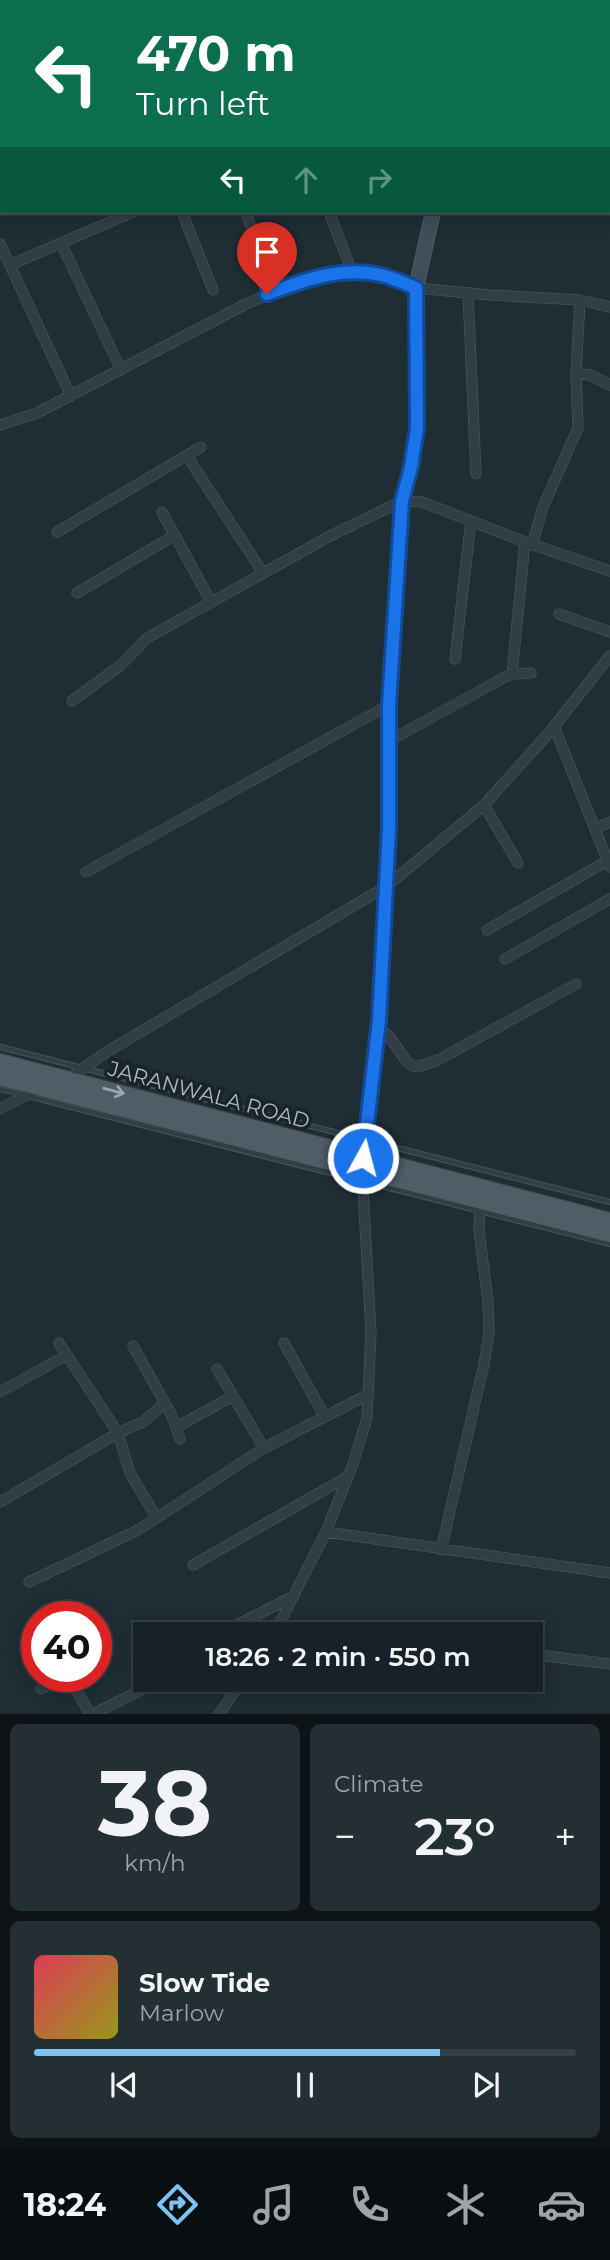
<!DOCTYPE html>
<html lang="en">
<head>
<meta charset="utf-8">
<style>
	body { margin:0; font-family:Montserrat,sans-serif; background:#242f34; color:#f1f3f6; height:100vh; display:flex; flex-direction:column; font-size:26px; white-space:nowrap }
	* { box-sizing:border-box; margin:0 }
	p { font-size:23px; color:#9ea4a8 }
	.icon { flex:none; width:38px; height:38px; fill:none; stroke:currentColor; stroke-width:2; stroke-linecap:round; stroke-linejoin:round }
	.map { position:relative; height:1714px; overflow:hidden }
	.drawer { display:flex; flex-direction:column; gap:10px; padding:10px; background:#0d1316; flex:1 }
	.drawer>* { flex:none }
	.guide { position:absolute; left:0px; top:0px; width:611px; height:214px; box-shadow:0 4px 18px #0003,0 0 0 2px #363f45; background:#0b6e4f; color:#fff; overflow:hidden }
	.speed { position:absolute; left:21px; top:1601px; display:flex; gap:14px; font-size:35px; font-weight:700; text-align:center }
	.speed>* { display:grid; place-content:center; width:91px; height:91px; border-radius:50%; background:#172228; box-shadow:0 4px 18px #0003,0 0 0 2px #363f45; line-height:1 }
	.speed .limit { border:10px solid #d22; background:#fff; color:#111 }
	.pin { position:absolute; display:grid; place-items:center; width:60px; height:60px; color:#fff; margin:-72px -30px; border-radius:50% 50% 50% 0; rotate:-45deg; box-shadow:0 0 7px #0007 }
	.pin .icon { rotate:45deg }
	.me { position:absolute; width:77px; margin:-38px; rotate:7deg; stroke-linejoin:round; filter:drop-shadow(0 0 5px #0008) }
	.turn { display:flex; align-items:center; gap:24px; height:147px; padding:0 21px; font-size:32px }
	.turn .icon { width:91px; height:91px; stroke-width:2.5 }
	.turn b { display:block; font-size:49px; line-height:60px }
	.lanes { display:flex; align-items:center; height:66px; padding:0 21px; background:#0003; justify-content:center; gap:35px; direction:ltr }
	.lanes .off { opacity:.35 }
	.big { font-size:52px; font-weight:600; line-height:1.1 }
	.drawer .card { flex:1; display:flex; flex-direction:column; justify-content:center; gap:10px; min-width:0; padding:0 24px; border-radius:10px; background:#242f34 }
	.drawer .dial { align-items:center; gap:0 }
	.dial b { font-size:91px; line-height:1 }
	.song { display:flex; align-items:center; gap:21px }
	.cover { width:84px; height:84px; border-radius:10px; background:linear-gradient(135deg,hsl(350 70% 55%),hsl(60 70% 35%)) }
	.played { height:7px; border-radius:4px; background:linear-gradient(90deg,#7cc4f8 75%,#363f45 75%) }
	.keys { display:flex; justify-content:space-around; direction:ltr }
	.heat { display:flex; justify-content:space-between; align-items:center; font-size:38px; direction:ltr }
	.drawer .tiles { flex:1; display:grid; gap:10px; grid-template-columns:1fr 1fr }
	.card:last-child { grid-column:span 2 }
	.trip { position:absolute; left:133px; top:1622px; width:410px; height:70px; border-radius:0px; background:#172228; box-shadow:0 4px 18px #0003,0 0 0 2px #363f45; font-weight:600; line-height:70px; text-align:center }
	.menu { display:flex; height:112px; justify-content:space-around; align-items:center; background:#090e10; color:#9ea4a8 }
	.menu .icon { width:49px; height:49px }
	.menu .on { color:#7cc4f8 }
	.menu b { font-size:32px; color:#f1f3f6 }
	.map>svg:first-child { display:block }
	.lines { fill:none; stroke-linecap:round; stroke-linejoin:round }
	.lane-casing { stroke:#505c64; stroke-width:6 }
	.street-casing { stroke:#505c64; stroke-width:11 }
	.secondary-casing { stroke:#505c64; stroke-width:16 }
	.primary-casing { stroke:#3f4a52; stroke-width:18 }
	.lane { stroke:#323e46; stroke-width:4.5 }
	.street { stroke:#323e46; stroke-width:10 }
	.secondary { stroke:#404e59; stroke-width:14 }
	.primary { stroke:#505d66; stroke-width:16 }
	.oneway { stroke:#9aa7b0 }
	.route-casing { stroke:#114b97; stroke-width:18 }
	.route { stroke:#1a73e8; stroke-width:12 }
	.labels { text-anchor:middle; stroke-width:7; stroke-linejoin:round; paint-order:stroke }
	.street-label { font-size:21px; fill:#acb9c3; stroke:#18232a }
</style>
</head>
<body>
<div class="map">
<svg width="610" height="1714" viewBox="0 0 610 1714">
	<rect width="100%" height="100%" fill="#1f2d35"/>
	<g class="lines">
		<!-- lane casing -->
		<g class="lane-casing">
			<path id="lane" d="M0,1047L610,1202
				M0,1089L610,1244"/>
		</g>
		<!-- street casing -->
		<g class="street-casing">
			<path id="street" d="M268,0V2
				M27,1L29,0
				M609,140H610
				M182,212L213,290
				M246,212L259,251L258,269L267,294
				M329,212L352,272
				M61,243L121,370
				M0,244L71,396
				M10,265L133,212
				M468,293L476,474
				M576,373L590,375L610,385
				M0,425L37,413L248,303L307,279L352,272L383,276L416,288L490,295L580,300L610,307
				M187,456L263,573
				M162,512L211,602
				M57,532L201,447
				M532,545L543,507L578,428L576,373L580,300
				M77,593L175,535
				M559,614L610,632
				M455,659L471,521
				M512,674L525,542
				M72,701L121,665L147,638L330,536L402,501L422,502L525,542L610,571
				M554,726L610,867
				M389,741L505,677L512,674L531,673
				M484,805L518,863
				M595,829L610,822
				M86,872L389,705
				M487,930L607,861
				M505,959L610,899
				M378,1028L389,1036L407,1062L413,1066H421L438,1060L576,984
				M68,1079L105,1053L387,886L484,805L548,734L610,656
				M0,1109L40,1088
				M59,1343L118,1433L130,1473L156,1517
				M284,1343L325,1417
				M133,1346L171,1414L180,1439
				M217,1369L264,1448
				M0,1392L67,1355
				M177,1427L233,1396
				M0,1502L118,1433L143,1422L165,1403
				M326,1532L610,1573
				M441,1550L484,1364L489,1332L488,1301L479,1231L480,1210
				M193,1565L347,1477
				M29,1582L138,1530L264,1448L369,1394
				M280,1627L372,1634
				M219,1634L294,1596
				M274,1634L326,1532L353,1464L367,1418L371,1333L362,1170
				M530,1654L610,1664
				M68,1676L90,1714
				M41,1689L64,1676
				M93,1714L161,1680
				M219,1714L243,1680"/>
		</g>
		<!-- secondary casing -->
		<g class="secondary-casing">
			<path id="secondary" d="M417,0L418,2
				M609,22H610
				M0,90L2,89
				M363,1158L379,1022L389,828V705L402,501L411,466L417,428L416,288L433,212"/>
		</g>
		<!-- primary casing -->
		<g class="primary-casing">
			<path id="primary" d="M0,1062L610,1221
				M0,1077L610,1234"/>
		</g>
		<!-- lane -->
		<use href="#lane" class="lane"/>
		<!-- street -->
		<use href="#street" class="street"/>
		<!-- secondary -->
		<use href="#secondary" class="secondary"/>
		<!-- primary -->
		<use href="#primary" class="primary"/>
	</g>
	<!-- one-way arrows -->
	<defs><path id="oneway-shaft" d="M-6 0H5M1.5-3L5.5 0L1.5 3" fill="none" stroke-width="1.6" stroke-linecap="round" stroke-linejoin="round" transform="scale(1.75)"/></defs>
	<use class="oneway" href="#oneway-shaft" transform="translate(114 1091) rotate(15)"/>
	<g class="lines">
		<!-- route casing -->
		<g class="route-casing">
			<path id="route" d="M267,294C304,280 344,265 385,276C395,279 406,284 416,288L417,428L411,467L402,501L389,705V828L379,1021L363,1158"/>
		</g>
		<!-- route -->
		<use href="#route" class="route"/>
	</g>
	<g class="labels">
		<!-- street labels -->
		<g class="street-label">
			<text transform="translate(209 1095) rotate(15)" y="7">JARANWALA ROAD</text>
		</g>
	</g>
</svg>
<div class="speed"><div class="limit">40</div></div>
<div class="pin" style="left:267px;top:294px;background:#d93025"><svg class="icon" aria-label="arrive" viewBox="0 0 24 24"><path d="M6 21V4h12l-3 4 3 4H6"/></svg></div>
<svg class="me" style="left:363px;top:1158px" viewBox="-20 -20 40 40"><circle r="17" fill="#1a73e8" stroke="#fff" stroke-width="3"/><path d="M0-11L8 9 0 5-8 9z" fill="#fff"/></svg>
<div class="trip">18:26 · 2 min · 550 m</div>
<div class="guide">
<div class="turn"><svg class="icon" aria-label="left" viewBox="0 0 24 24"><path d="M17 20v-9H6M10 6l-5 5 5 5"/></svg><div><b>470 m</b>Turn left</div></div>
<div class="lanes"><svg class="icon" aria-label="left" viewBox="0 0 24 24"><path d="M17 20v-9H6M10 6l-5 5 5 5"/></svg><svg class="icon off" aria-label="ahead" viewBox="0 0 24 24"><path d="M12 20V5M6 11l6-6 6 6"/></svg><svg class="icon off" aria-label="right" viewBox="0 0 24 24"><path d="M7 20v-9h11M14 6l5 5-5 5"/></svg></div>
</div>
</div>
<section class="drawer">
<div class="tiles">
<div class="card dial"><b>38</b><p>km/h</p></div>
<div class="card"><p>Climate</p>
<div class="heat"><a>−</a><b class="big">23°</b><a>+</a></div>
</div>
<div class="card">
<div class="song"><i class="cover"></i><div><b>Slow Tide</b><p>Marlow</p></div></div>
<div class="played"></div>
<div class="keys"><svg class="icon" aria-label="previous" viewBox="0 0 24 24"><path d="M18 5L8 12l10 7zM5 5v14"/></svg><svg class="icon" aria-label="pause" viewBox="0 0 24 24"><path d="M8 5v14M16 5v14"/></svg><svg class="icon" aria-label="next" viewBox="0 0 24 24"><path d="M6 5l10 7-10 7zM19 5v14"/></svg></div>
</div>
</div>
</section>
<nav class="menu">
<b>18:24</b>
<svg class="icon on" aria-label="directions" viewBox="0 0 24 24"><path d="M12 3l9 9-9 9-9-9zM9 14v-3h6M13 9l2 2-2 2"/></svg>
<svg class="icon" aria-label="music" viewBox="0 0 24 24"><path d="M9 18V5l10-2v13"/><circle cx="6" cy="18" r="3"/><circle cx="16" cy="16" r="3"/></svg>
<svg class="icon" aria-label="phone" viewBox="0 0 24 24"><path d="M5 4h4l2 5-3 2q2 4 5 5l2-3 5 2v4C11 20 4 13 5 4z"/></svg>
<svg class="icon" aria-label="climate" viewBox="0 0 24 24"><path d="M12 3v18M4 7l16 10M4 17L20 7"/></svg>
<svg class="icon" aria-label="car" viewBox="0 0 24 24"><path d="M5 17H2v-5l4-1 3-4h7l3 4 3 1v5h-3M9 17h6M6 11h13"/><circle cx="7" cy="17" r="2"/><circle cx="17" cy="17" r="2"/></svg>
</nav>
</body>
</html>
